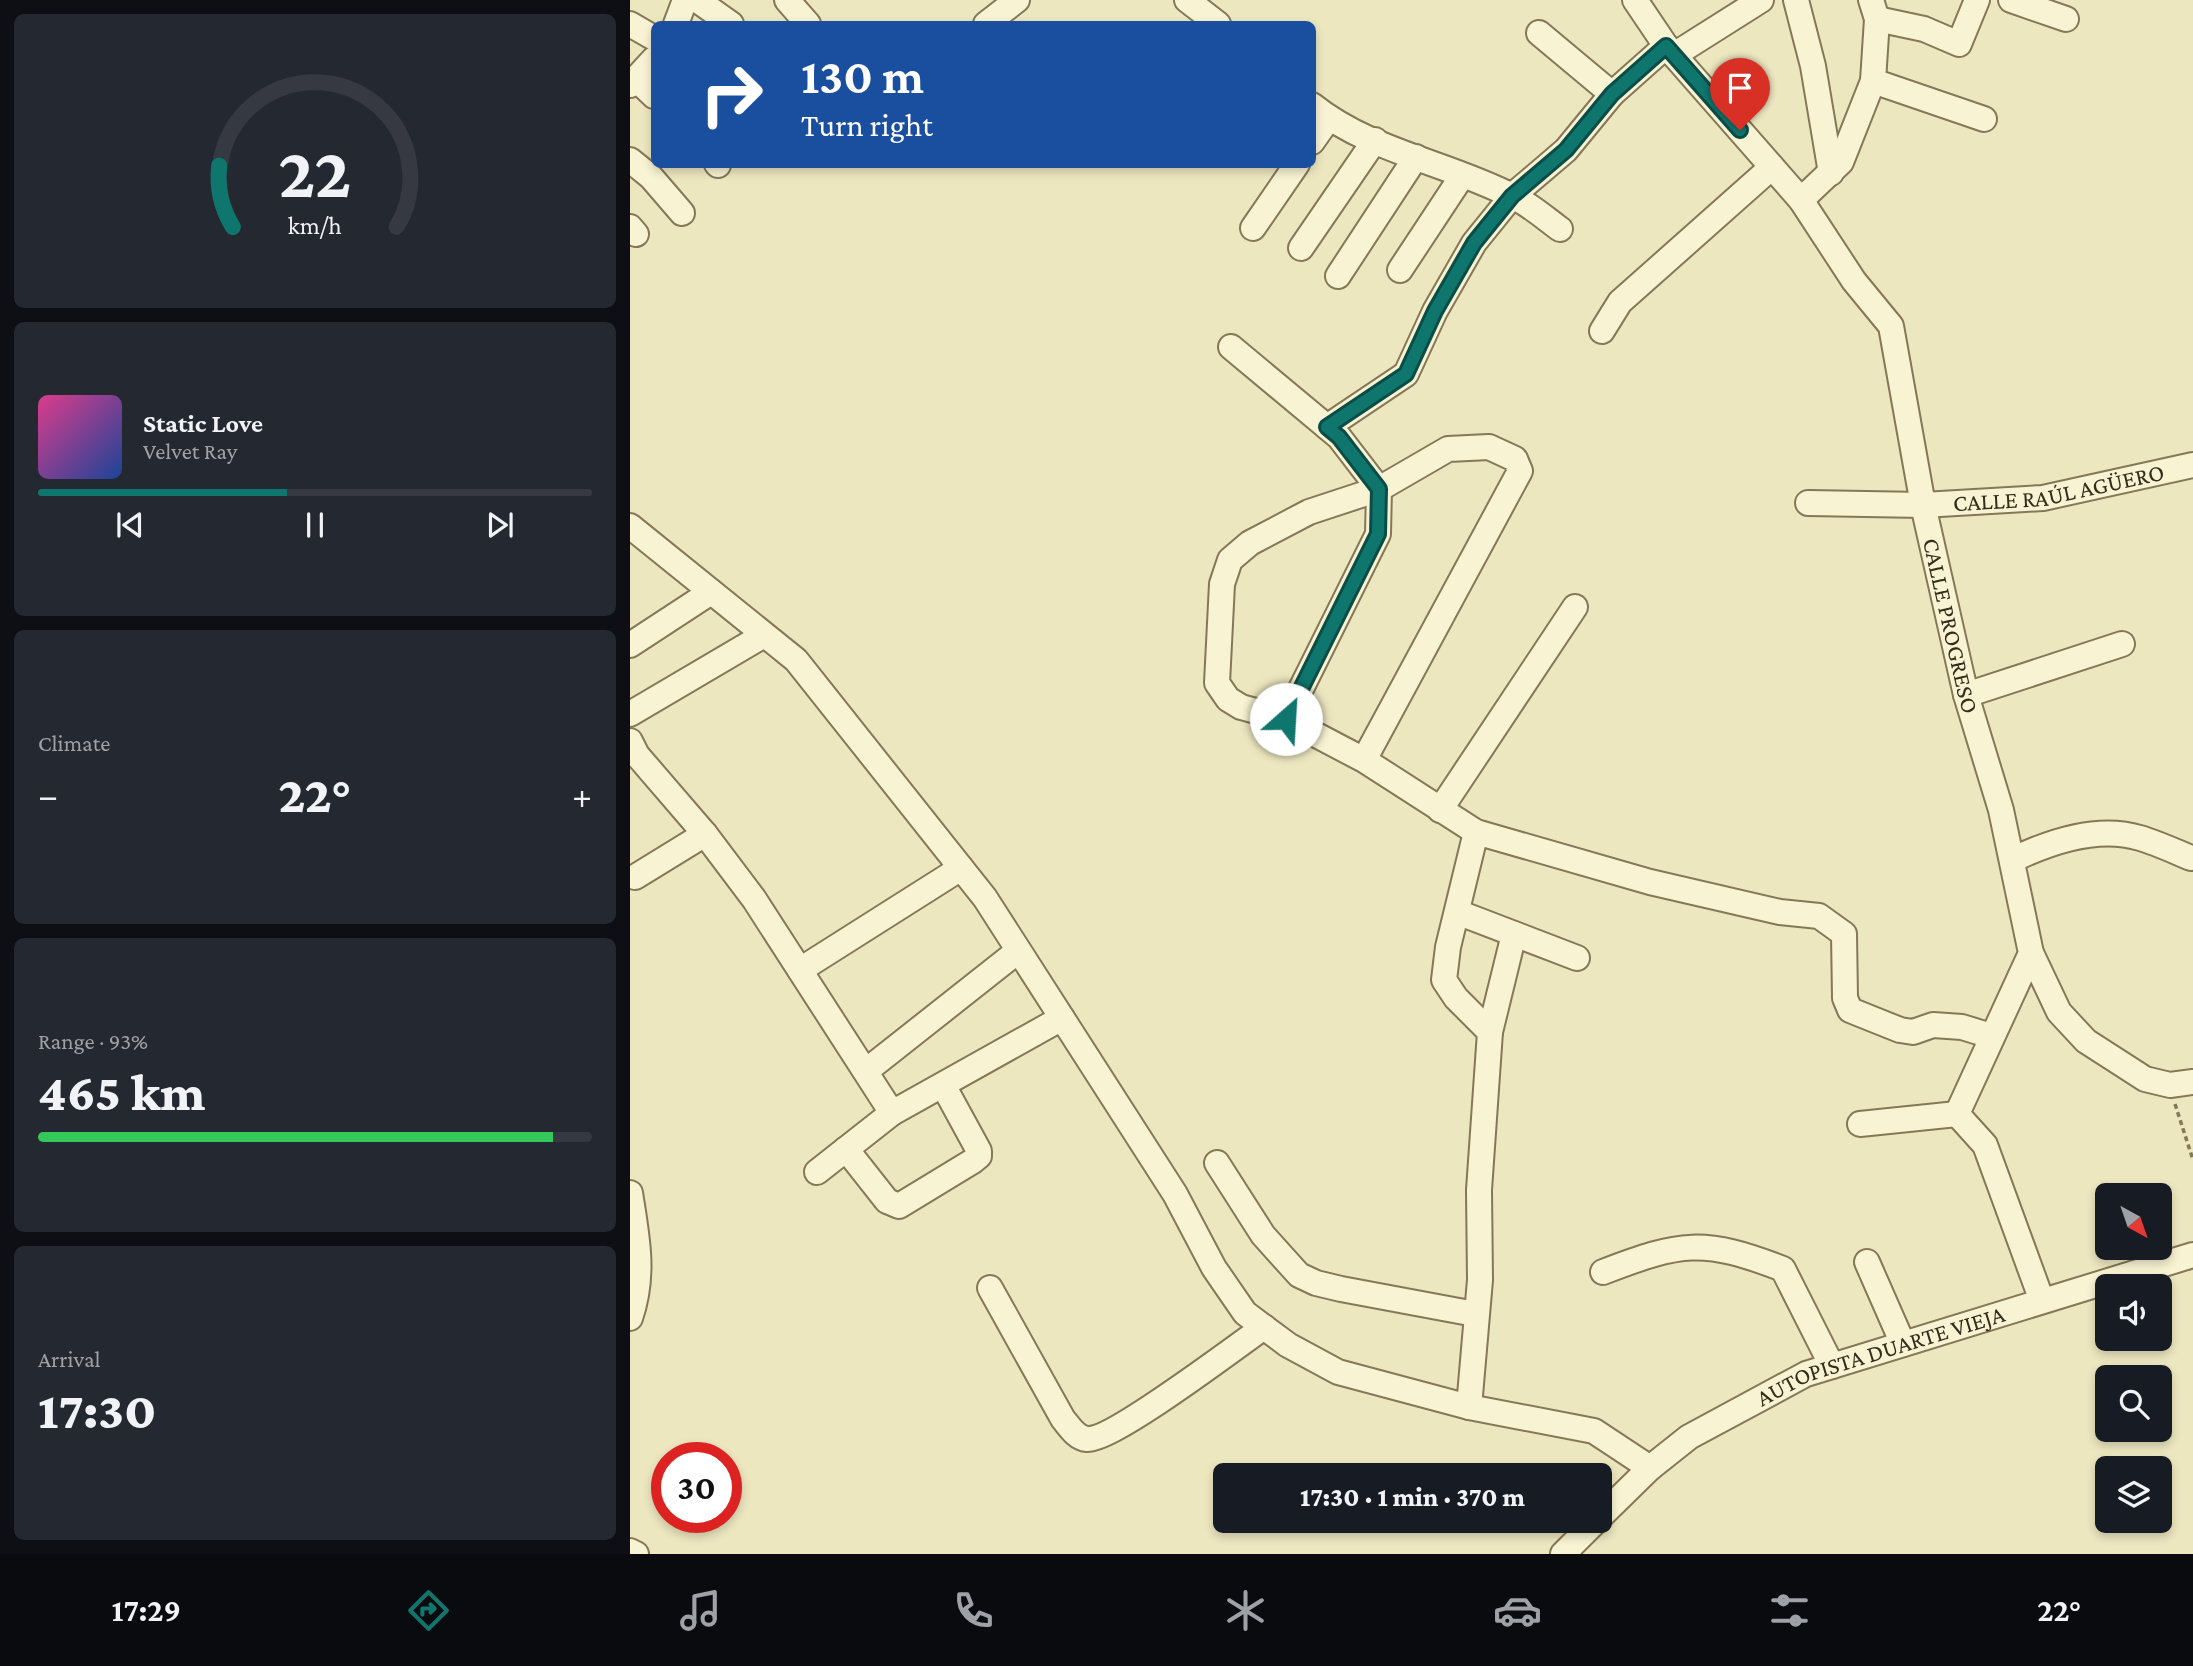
<!DOCTYPE html>
<html lang="en">
<head>
<meta charset="utf-8">
<style>
	body { margin:0; font-family:"Crimson Pro",serif; background:#242831; color:#f1f3f6; height:100vh; display:flex; flex-direction:column; font-size:26px; white-space:nowrap }
	* { box-sizing:border-box; margin:0 }
	p { font-size:23px; color:#9ea1a6 }
	.icon { flex:none; width:38px; height:38px; fill:none; stroke:currentColor; stroke-width:2; stroke-linecap:round; stroke-linejoin:round }
	.map { position:relative; flex:1; overflow:hidden }
	.details { display:flex; flex-direction:column; gap:14px; padding:14px; background:#0d0f14; width:630px }
	.details>* { flex:none }
	.hud { position:absolute; left:21px; top:21px; width:665px; height:147px; border-radius:10px; box-shadow:0 4px 10px #0003; background:#1a4fa0; color:#fff; overflow:hidden }
	.needle { width:46px; rotate:140deg }
	.buttons { position:absolute; left:1465px; top:1183px; display:grid; gap:14px }
	.buttons a { display:grid; place-items:center; width:77px; height:77px; border-radius:10px; background:#171b24; box-shadow:0 4px 10px #0003; font-size:35px }
	.speed { position:absolute; left:21px; top:1442px; display:flex; gap:14px; font-size:35px; font-weight:700; text-align:center }
	.speed>* { display:grid; place-content:center; width:91px; height:91px; border-radius:50%; background:#171b24; box-shadow:0 4px 10px #0003; line-height:1 }
	.speed .limit { border:10px solid #d22; background:#fff; color:#111 }
	.pin { position:absolute; display:grid; place-items:center; width:60px; height:60px; color:#fff; margin:-72px -30px; border-radius:50% 50% 50% 0; rotate:-45deg; box-shadow:0 0 7px #0007 }
	.pin .icon { rotate:45deg }
	.me { position:absolute; width:77px; margin:-38px; rotate:26deg; stroke-linejoin:round; filter:drop-shadow(0 0 5px #0008) }
	.turn { display:flex; align-items:center; gap:24px; height:147px; padding:0 35px; font-size:32px }
	.turn .icon { width:91px; height:91px; stroke-width:2.5 }
	.turn b { display:block; font-size:49px; line-height:60px }
	.big { font-size:52px; font-weight:800; line-height:1.1 }
	.details .widget { flex:1; display:flex; flex-direction:column; justify-content:center; gap:10px; min-width:0; padding:0 24px; border-radius:10px; background:#242831 }
	.details .dial { align-items:center; gap:0 }
	.dial svg { height:182px; overflow:visible; fill:none; stroke:#363941; stroke-width:7; stroke-linecap:round; text-anchor:middle }
	.dial text { fill:#f1f3f6; stroke:none }
	.song { display:flex; align-items:center; gap:21px }
	.cover { width:84px; height:84px; border-radius:10px; background:linear-gradient(135deg,hsl(330 70% 55%),hsl(220 70% 35%)) }
	.played { height:7px; border-radius:4px; background:linear-gradient(90deg,#0f766e 45%,#363941 45%) }
	.keys { display:flex; justify-content:space-around; direction:ltr }
	.heat { display:flex; justify-content:space-between; align-items:center; font-size:38px; direction:ltr }
	.charge { height:10px; border-radius:5px; background:linear-gradient(90deg,#34c759 93%,#363941 0) }
	.trip { position:absolute; left:583px; top:1463px; width:399px; height:70px; border-radius:10px; background:#171b24; box-shadow:0 4px 10px #0003; font-weight:800; line-height:70px; text-align:center }
	.dock { display:flex; height:112px; justify-content:space-around; align-items:center; background:#090b0e; color:#9ea1a6 }
	.dock .icon { width:49px; height:49px }
	.dock .active { color:#0f766e }
	.dock b { font-size:32px; color:#f1f3f6 }
	main { display:flex; flex:1; min-height:0 }
	.map>svg:first-child { display:block }
	.lines { fill:none; stroke-linecap:round; stroke-linejoin:round }
	.minor-casing { stroke:#867758; stroke-width:28 }
	.path { stroke:#867758; stroke-width:3.5; stroke-dasharray:5 3.5; stroke-linecap:butt }
	.minor { stroke:#f8f3d2; stroke-width:24 }
	.route-casing { stroke:#0a4d48; stroke-width:18 }
	.route { stroke:#0f766e; stroke-width:12 }
	.labels { text-anchor:middle; stroke-width:6; stroke-linejoin:round; paint-order:stroke }
	.street-label { font-size:24px; fill:#352c1c; stroke:#f5f0cf }
</style>
</head>
<body>
<main>
<section class="details">
<div class="widget dial"><svg viewBox="0 0 100 80">
<path d="M14 69A42 42 0 1 1 86 69"/>
<path d="M14 69A42 42 0 0 1 8 42" stroke="#0f766e"/>
<text x="50" y="56" font-size="32" font-weight="700">22</text>
<text x="50" y="72" font-size="11">km/h</text>
</svg></div>
<div class="widget">
<div class="song"><i class="cover"></i><div><b>Static Love</b><p>Velvet Ray</p></div></div>
<div class="played"></div>
<div class="keys"><svg class="icon" aria-label="previous" viewBox="0 0 24 24"><path d="M18 5L8 12l10 7zM5 5v14"/></svg><svg class="icon" aria-label="pause" viewBox="0 0 24 24"><path d="M8 5v14M16 5v14"/></svg><svg class="icon" aria-label="next" viewBox="0 0 24 24"><path d="M6 5l10 7-10 7zM19 5v14"/></svg></div>
</div>
<div class="widget"><p>Climate</p>
<div class="heat"><a>−</a><b class="big">22°</b><a>+</a></div>
</div>
<div class="widget"><p>Range · 93%</p><b class="big">465 km</b><div class="charge"></div></div>
<div class="widget"><p>Arrival</p><b class="big">17:30</b></div>
</section>
<div class="map">
<svg width="1563" height="1554" viewBox="0 0 1563 1554">
	<rect width="100%" height="100%" fill="#ede7c0"/>
	<g class="lines">
		<!-- minor casing -->
		<g class="minor-casing">
			<g id="minor">
				<path d="M67,0L101,24"/>
				<path d="M157,0L178,24"/>
				<path d="M557,0L588,24"/>
				<path id="s1" d="M1005,0L1036,46L1171,200L1224,281L1261,326L1293,505L1336,695L1371,810L1401,953L1327,1114L1355,1145L1412,1301"/>
				<path d="M1166,0L1183,66L1201,173"/>
				<path d="M1381,0L1436,19"/>
				<path d="M1247,19L1294,29L1329,44L1347,0"/>
				<path d="M0,24L24,38"/>
				<path d="M46,24L55,0"/>
				<path d="M356,24L387,0"/>
				<path d="M909,33L982,94"/>
				<path d="M1044,55L1131,0"/>
				<path d="M6,79L24,96"/>
				<path d="M1243,81L1354,119"/>
				<path d="M0,85L24,59"/>
				<path d="M682,105C739,151 818,163 882,196C899,204 915,218 930,229"/>
				<path d="M682,142L699,118"/>
				<path d="M0,160L21,177L52,213"/>
				<path d="M87,164L88,165"/>
				<path d="M1171,200L1211,162L1243,81L1247,19L1241,0"/>
				<path d="M0,227L6,234"/>
				<path d="M623,228L667,164"/>
				<path d="M671,248L745,140"/>
				<path d="M770,270L832,176"/>
				<path d="M708,276L786,157"/>
				<path d="M972,331L990,302L1142,167"/>
				<path d="M601,347L709,437L749,489L748,534L656,719"/>
				<path d="M697,427L776,374L805,311L844,243L882,196L936,150L982,94L1036,46"/>
				<path id="s2" d="M1178,503L1293,505L1413,498L1563,465"/>
				<path d="M0,526L166,660L355,898L545,1194L584,1268L615,1313L658,1345L708,1372L839,1407L964,1431L1020,1468"/>
				<path d="M0,645L81,592"/>
				<path d="M1336,695L1492,644"/>
				<path d="M0,714L134,635"/>
				<path d="M0,741L7,755L75,834L124,899L262,1113"/>
				<path d="M734,760L890,471L885,459L859,447L818,449L749,489L679,512L620,543L600,560L592,584L587,683L598,699L611,707L656,719L734,760L846,832L1020,882L1150,912L1189,916L1214,934L1215,998L1220,1010L1270,1030L1283,1032L1303,1025L1332,1027L1361,1036"/>
				<path d="M810,810L945,607"/>
				<path d="M1382,860C1419,842 1468,825 1510,838C1527,843 1544,851 1561,858"/>
				<path d="M5,877L75,834"/>
				<path d="M827,912L947,958"/>
				<path d="M1401,953L1429,1012L1456,1041L1515,1079L1540,1085L1563,1082"/>
				<path d="M170,970L331,868"/>
				<path d="M860,1032L884,934"/>
				<path d="M236,1071L388,951"/>
				<path d="M1230,1124L1327,1114"/>
				<path d="M216,1149L257,1201L269,1206L343,1161L349,1156V1151L313,1085"/>
				<path d="M587,1163L633,1235L669,1275L686,1283L711,1289L845,1314"/>
				<path d="M187,1172L262,1113L432,1018"/>
				<path d="M0,1193C7,1237 15,1275 0,1318"/>
				<path d="M1237,1262L1273,1344"/>
				<path d="M973,1272C1051,1242 1073,1238 1153,1269L1202,1366"/>
				<path d="M360,1288L433,1419C439,1426 446,1438 457,1439C482,1441 607,1346 634,1327"/>
				<path d="M839,1407L850,1280L849,1190L860,1032L826,998L814,980L818,947L846,832"/>
				<path id="s3" d="M970,1517L1020,1468L1059,1437L1176,1374L1563,1255"/>
				<path d="M0,1551L6,1554"/>
				<path d="M933,1554L966,1521"/>
			</g>
		</g>
		<!-- path -->
		<path class="path" d="M1545,1104L1563,1160"/>
		<!-- minor -->
		<use href="#minor" class="minor"/>
	</g>
	<g class="lines">
		<!-- route casing -->
		<g class="route-casing">
			<path id="route" d="M656,719L748,534L749,489L709,437L697,427L776,374L805,311L844,243L882,196L936,150L982,94L1036,46L1110,130"/>
		</g>
		<!-- route -->
		<use href="#route" class="route"/>
	</g>
	<g class="labels">
		<!-- street labels -->
		<g class="street-label">
			<text dy="8" stroke="none"><textPath href="#s2" startOffset="252">CALLE RAÚL AGÜERO</textPath></text>
			<text dy="8" stroke="none"><textPath href="#s1" startOffset="721">CALLE PROGRESO</textPath></text>
			<text dy="8" stroke="none"><textPath href="#s3" startOffset="329">AUTOPISTA DUARTE VIEJA</textPath></text>
		</g>
	</g>
</svg>
<div class="buttons">
<a><svg class="needle" viewBox="-14 -14 28 28"><path d="M0-13l5 13h-10z" fill="#e53935"/><path d="M0 13l5-13h-10z" fill="#9ea1a6"/></svg></a>
<a><svg class="icon" aria-label="sound" viewBox="0 0 24 24"><path d="M4 9h4l5-4v14l-5-4H4zM17 9q2 3 0 6"/></svg></a>
<a><svg class="icon" aria-label="search" viewBox="0 0 24 24"><circle cx="10" cy="10" r="6"/><path d="M15 15l6 6"/></svg></a>
<a><svg class="icon" aria-label="layers" viewBox="0 0 24 24"><path d="M12 4l9 5-9 5-9-5zM3 14l9 5 9-5"/></svg></a>
</div>
<div class="speed"><div class="limit">30</div></div>
<div class="pin" style="left:1110px;top:130px;background:#d93025"><svg class="icon" aria-label="arrive" viewBox="0 0 24 24"><path d="M6 21V4h12l-3 4 3 4H6"/></svg></div>
<svg class="me" style="left:656px;top:719px" viewBox="-20 -20 40 40"><circle r="19" fill="#fff"/><path d="M0-13L10 11 0 6-10 11z" fill="#0f766e"/></svg>
<div class="trip">17:30 · 1 min · 370 m</div>
<div class="hud">
<div class="turn"><svg class="icon" aria-label="right" viewBox="0 0 24 24"><path d="M7 20v-9h11M14 6l5 5-5 5"/></svg><div><b>130 m</b>Turn right</div></div>
</div>
</div>
</main>
<nav class="dock">
<b>17:29</b>
<svg class="icon active" aria-label="directions" viewBox="0 0 24 24"><path d="M12 3l9 9-9 9-9-9zM9 14v-3h6M13 9l2 2-2 2"/></svg>
<svg class="icon" aria-label="music" viewBox="0 0 24 24"><path d="M9 18V5l10-2v13"/><circle cx="6" cy="18" r="3"/><circle cx="16" cy="16" r="3"/></svg>
<svg class="icon" aria-label="phone" viewBox="0 0 24 24"><path d="M5 4h4l2 5-3 2q2 4 5 5l2-3 5 2v4C11 20 4 13 5 4z"/></svg>
<svg class="icon" aria-label="climate" viewBox="0 0 24 24"><path d="M12 3v18M4 7l16 10M4 17L20 7"/></svg>
<svg class="icon" aria-label="car" viewBox="0 0 24 24"><path d="M5 17H2v-5l4-1 3-4h7l3 4 3 1v5h-3M9 17h6M6 11h13"/><circle cx="7" cy="17" r="2"/><circle cx="17" cy="17" r="2"/></svg>
<svg class="icon" aria-label="filters" viewBox="0 0 24 24"><path d="M4 7h16M4 17h16"/><circle cx="9" cy="7" r="2"/><circle cx="15" cy="17" r="2"/></svg>
<b>22°</b>
</nav>
</body>
</html>
